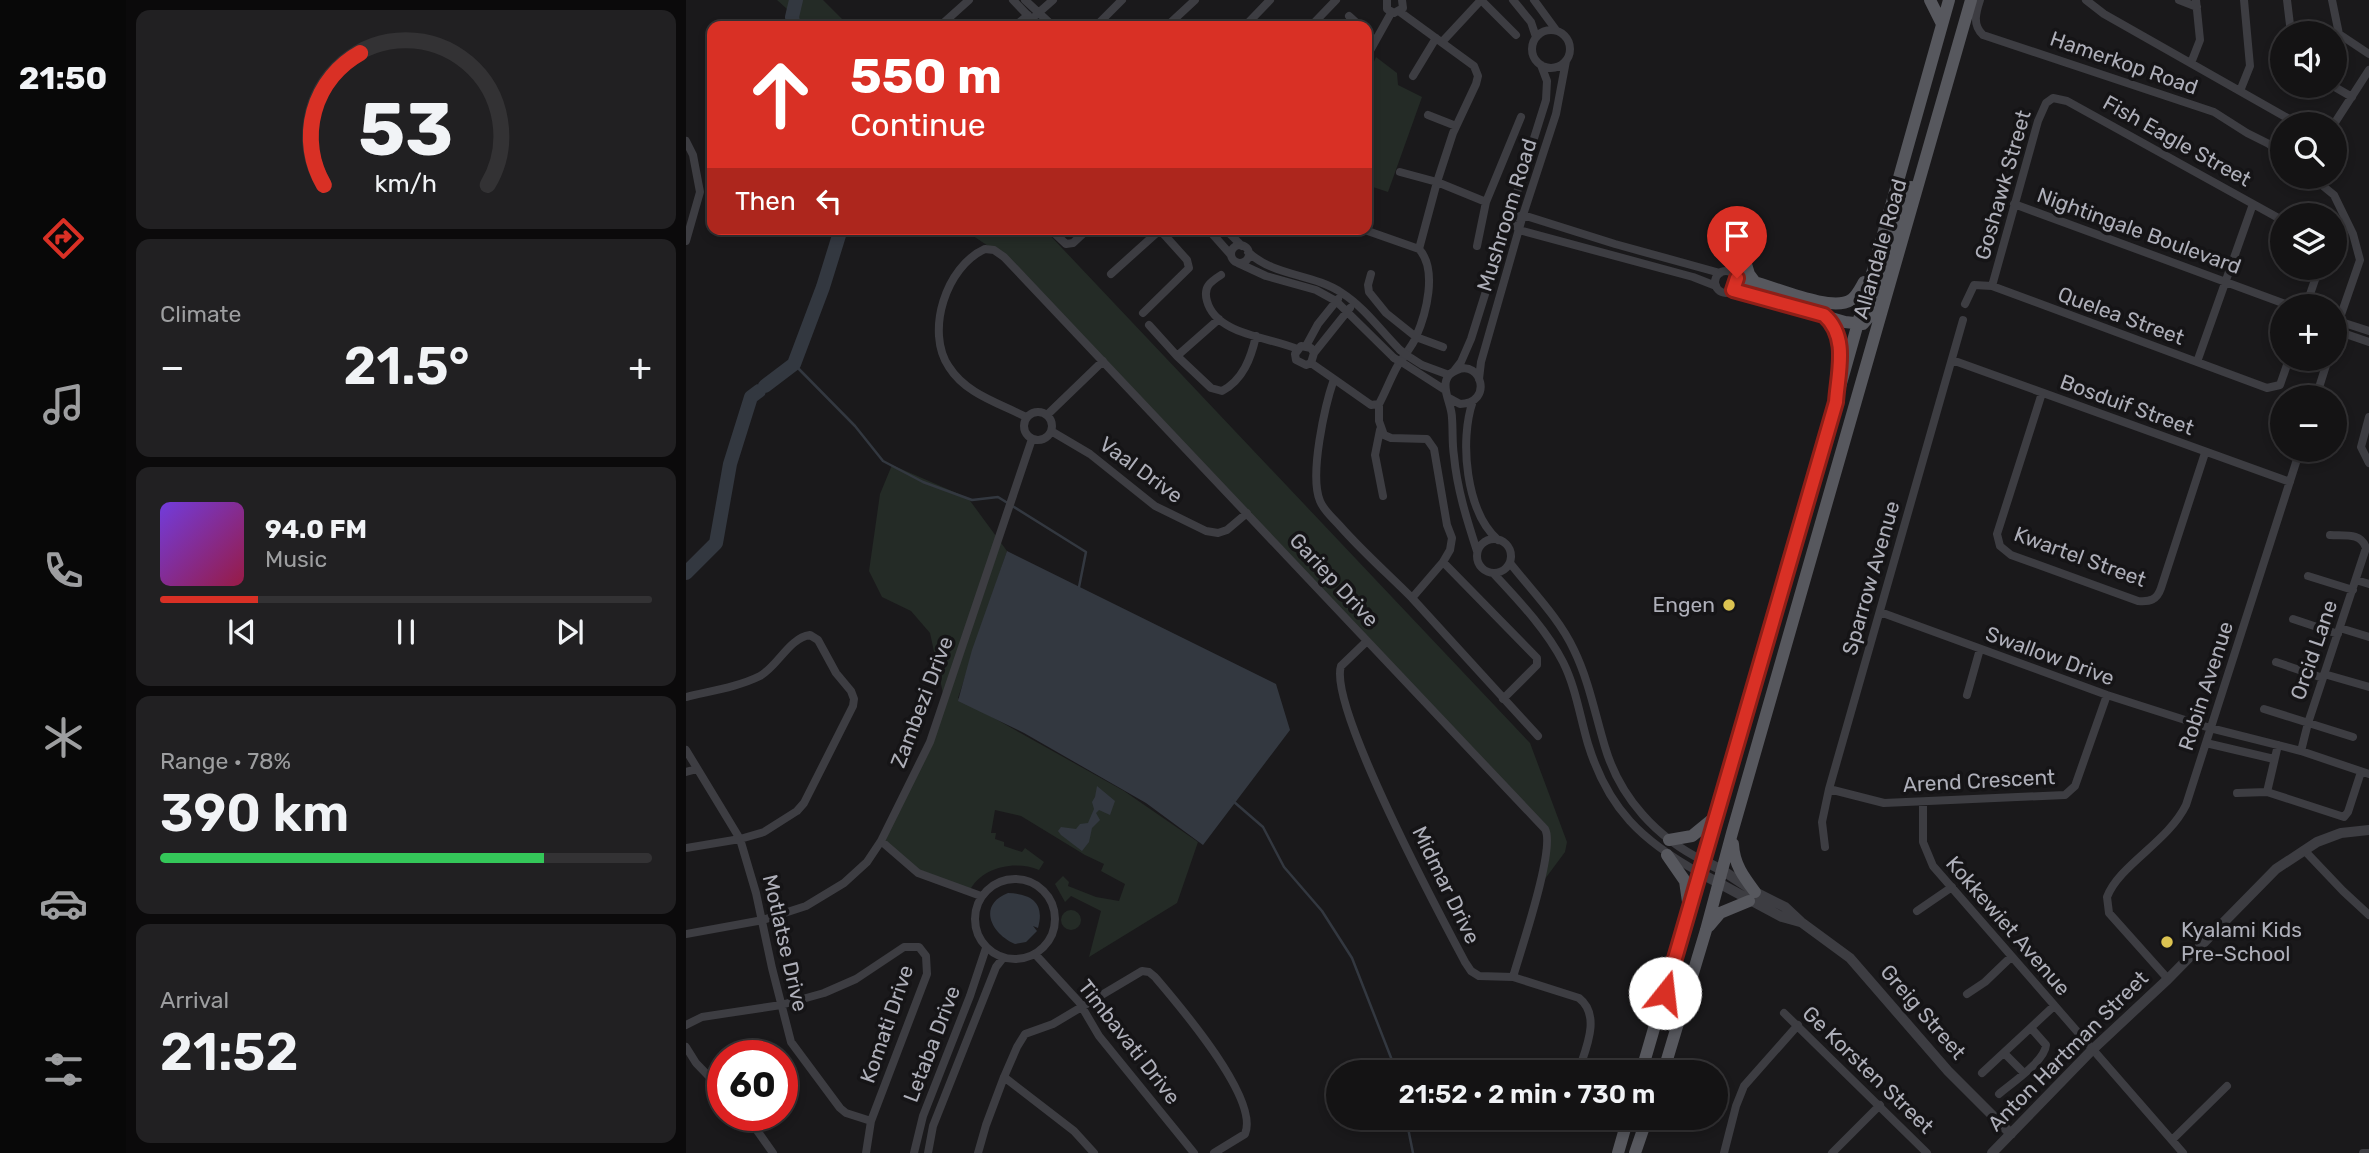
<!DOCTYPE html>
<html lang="en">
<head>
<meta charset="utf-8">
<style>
	body { margin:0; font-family:Rubik,sans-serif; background:#212022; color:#f1f3f6; height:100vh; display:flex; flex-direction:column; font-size:26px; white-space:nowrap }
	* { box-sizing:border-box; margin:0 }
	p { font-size:23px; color:#9d9ea0 }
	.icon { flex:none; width:38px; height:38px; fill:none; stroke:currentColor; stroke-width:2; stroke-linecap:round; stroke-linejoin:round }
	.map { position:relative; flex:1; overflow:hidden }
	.drawer { display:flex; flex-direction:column; gap:10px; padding:10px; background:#0b0a0b; width:560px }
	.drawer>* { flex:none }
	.hud { position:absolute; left:21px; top:21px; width:665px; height:214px; border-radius:14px; box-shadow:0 4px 10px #0003,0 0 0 2px #333234; background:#d93025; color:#fff; overflow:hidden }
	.buttons { position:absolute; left:1584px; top:21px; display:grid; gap:14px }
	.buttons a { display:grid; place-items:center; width:77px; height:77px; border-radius:50%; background:#141314; box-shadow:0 4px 10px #0003,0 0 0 2px #333234; font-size:35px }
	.speed { position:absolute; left:21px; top:1040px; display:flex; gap:14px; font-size:35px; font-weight:700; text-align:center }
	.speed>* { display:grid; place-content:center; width:91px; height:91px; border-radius:50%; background:#141314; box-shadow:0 4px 10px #0003,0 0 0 2px #333234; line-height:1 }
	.speed .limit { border:10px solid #d22; background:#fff; color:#111 }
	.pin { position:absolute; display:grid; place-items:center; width:60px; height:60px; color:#fff; margin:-72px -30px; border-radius:50% 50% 50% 0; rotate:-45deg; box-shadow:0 0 7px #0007 }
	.pin .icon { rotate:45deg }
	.me { position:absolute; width:77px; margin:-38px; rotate:16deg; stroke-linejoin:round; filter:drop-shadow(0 0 5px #0008) }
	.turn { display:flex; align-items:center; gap:24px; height:147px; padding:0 28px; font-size:32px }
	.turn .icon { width:91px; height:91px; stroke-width:2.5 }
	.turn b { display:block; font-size:49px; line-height:60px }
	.then { display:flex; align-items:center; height:66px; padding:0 28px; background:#0003; gap:14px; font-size:26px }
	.big { font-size:52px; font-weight:600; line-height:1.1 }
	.drawer .widget { flex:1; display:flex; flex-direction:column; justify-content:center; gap:10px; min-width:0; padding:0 24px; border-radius:14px; background:#212022 }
	.drawer .dial { align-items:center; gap:0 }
	.dial svg { height:182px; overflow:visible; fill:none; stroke:#333234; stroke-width:7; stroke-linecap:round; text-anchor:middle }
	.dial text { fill:#f1f3f6; stroke:none }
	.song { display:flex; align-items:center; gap:21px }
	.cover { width:84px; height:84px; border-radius:10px; background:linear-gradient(135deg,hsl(260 70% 55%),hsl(340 70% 35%)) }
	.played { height:7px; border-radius:4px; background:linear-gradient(90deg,#d93025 20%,#333234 20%) }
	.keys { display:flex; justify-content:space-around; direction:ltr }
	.heat { display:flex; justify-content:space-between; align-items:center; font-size:38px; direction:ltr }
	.charge { height:10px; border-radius:5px; background:linear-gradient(90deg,#34c759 78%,#333234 0) }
	.trip { position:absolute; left:640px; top:1060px; width:402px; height:70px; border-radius:35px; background:#141314; box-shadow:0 4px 10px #0003,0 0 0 2px #333234; font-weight:600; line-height:70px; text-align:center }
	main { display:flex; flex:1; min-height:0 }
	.dock { display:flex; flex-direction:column; width:126px; justify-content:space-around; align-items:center; background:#080808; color:#9d9ea0 }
	.dock .icon { width:49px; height:49px }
	.dock .active { color:#d93025 }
	.dock b { font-size:32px; color:#f1f3f6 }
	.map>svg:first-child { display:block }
	.green { fill:#242b26 }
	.water { fill:#333840 }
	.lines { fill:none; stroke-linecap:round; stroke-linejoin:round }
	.stream { stroke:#333840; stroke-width:2.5 }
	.river { stroke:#333840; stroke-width:14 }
	.minor { stroke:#3d3d42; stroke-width:8 }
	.tertiary { stroke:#3d3d42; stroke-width:10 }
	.primary { stroke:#57585e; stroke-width:12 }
	.minor-bridge { stroke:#3d3d42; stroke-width:8 }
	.route-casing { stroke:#8d1f18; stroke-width:18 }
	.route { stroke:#d93025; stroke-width:12 }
	.poi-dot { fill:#dcc351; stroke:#151416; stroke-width:2.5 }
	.labels { text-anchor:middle; stroke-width:7; stroke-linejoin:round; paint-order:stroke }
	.street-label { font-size:21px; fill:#aeafb9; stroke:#151416 }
	.poi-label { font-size:21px; fill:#aeafb9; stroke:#151416; text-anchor:end }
</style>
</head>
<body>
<main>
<nav class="dock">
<b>21:50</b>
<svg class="icon active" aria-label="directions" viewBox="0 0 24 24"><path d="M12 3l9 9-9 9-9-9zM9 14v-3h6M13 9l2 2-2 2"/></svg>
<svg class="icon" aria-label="music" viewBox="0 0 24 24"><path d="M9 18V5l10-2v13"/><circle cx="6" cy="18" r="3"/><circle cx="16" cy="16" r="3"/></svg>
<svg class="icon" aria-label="phone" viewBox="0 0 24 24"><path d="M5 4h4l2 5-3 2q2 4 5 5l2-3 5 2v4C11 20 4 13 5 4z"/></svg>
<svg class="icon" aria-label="climate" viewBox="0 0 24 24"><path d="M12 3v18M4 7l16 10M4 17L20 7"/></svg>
<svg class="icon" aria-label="car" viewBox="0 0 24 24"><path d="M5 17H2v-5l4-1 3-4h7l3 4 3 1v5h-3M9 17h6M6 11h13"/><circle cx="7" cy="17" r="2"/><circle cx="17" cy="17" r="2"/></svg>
<svg class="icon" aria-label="filters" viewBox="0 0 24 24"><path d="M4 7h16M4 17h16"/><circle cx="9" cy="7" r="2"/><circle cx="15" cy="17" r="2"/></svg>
</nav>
<section class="drawer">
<div class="widget dial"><svg viewBox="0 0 100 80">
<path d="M14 69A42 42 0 1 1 86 69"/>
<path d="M14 69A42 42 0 0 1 30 11" stroke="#d93025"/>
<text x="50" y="56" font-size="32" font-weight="700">53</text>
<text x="50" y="72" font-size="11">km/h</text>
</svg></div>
<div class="widget"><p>Climate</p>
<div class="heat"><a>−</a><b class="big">21.5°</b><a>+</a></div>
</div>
<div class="widget">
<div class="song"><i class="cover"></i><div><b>94.0 FM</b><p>Music</p></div></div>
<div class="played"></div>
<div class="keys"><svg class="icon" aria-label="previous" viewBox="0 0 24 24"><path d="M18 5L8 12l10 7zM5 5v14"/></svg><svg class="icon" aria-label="pause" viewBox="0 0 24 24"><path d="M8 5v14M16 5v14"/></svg><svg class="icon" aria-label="next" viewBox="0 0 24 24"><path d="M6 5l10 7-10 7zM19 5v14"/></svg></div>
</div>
<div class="widget"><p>Range · 78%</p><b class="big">390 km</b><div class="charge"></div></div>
<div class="widget"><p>Arrival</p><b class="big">21:52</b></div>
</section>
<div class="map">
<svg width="1683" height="1153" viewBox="0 0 1683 1153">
	<rect width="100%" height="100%" fill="#1a191b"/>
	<!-- green -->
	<path class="green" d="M91,0H137L163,26H120Z
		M690,57L711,73L712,85L736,97L702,192L681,185V78Z
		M277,229H358L844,743L881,842L879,852L853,887L859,829L311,252Z
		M206,465L282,498L321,551L272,698L438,791L512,842L491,903L403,957L415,911L385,896L379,902L369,884L377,876L383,882L382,886L410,897L433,901L439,884L415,871L418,864L399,855L335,816L309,810L305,833H310L309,839L318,842V846L336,852L339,848L358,862L353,870C329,860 295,867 283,892L243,878L195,841L243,744L258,698L244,633L225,611L196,597L183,571L194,494Z
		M375 920a10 10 0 1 1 20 0a10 10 0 1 1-20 0Z"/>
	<!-- water -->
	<path class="water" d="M321,551L590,684L604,730L517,845L460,803L338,733L272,701L286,650Z
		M411,786L429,801L424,815L413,810L410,813L414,820L406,828L403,842L396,851L375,835L372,831L375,827L390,829L394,824L402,823L408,809L406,802L409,797Z
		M322,893C346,894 359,903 352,928L347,926L351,931L340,942L329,944C305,934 291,905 322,893Z"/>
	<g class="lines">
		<!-- stream -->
		<path class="stream" d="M108,364L169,426L197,461L237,482L286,500L312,497L400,552L393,587
			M547,801L577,827L598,867L636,911L666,958L711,1073
			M720,1118L727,1153"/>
		<!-- river -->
		<path class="river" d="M108,26L106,17L110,0
			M79,386L108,364L137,287L155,229
			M0,573L30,543L44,464L65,397L73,391"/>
		<!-- minor -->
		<path class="minor" d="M327,0L352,26
			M339,0L367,26
			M701,0V9L708,13L717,8L716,0
			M795,0L830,35
			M827,0L845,22L850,37
			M848,0L870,30
			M1294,0C1290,12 1286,25 1297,35L1528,112L1561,133L1583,144L1596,154
			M1400,0L1418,14L1612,124
			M1493,0L1511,7
			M1601,0L1605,33
			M1646,0L1653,34L1683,54
			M350,15L367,0
			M663,16L674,26
			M254,26L283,0
			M329,26L342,15
			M410,26L436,0
			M481,26L509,0
			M559,26L584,0
			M625,26L650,0
			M846 49a19 19 0 1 1 38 0a19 19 0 1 1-38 0Z
			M681,33L688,40
			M756,42L795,0
			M681,56L705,13
			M1505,63L1514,40L1510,0
			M727,76L750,38
			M1647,86L1666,97
			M1554,91L1564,66L1558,0
			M742,115L770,126
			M1648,124L1683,70
			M0,141L7,155L14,192L0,241
			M714,172L751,182L800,202
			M1626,177L1648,195L1667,234L1674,260L1648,335
			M1328,204L1605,306
			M364,229L380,244L387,243L402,229
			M522,229L545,255
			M539,229L556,246
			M676,229L733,249L751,182L767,133L790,84L792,76L788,66L714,12
			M545 254a9 9 0 1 1 18 0a9 9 0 1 1-18 0Z
			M791,246L800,202L835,117
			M562,252C589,277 626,273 656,293C678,307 696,332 714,350
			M552,263L580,276L630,290L650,301L708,358
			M1029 282a11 11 0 1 1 22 0a11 11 0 1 1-22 0Z
			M425,274L475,229
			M685,274L682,285L683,292L700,313L730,337L757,347
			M535,275C524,282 517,287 521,301C530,335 584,337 611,349
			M1030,286L1007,277L833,230L824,219L837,215L929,244L1034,273
			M1306,286L1352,121L1360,103L1367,98L1381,101L1596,220
			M1279,304L1288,285L1306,286L1581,388L1594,385L1603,359
			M1620,306L1633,268
			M457,313L503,268L501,260L474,230
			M1649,320L1683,331
			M463,325L491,356L533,319
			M1648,330L1683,342
			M620,346L632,324L652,299
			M628,353L625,348L615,346L609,354L610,360L620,365L625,363L628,353L664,308
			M491,356L525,388L536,391C557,380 565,358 570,336
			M722,356L736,365L763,375
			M1266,360L1604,482
			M1511,362L1567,204
			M625,363L648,379C639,405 623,475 634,501C638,511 647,518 654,526C676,551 702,574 726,598
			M717,363L759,390
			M768,371L775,362L785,339L860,100L861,81L855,65
			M648,379L685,405L693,404C700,391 705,377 712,365C718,355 726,347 730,337C740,314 752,270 733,249
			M793,379L795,362L837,215L870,114L880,61
			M1356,393L1311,534L1314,546L1325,555L1452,601C1464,602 1471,600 1475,588L1519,453
			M1630,397L1642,359
			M763,398L774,404C808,403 795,359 771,370C766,372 761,376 760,381C757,392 766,406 766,418C767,431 766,444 768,456C771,489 781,520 791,551
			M787,401C773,440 780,512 812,540
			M693,404V421L698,435L705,438L741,439L748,449L761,525L766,538L764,550L757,562L851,658V665L817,699
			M338 426a14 14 0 1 1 28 0a14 14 0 1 1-28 0Z
			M361,415L417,361
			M340,417C313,403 280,394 263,367C239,332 260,266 299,249L308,250L318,257L859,829C870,848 834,952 827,977
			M1683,417L1675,447L1683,463
			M694,430L689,455L697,496
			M365,431L404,454L469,506L520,531L532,533L541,530L561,513
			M791 556a17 17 0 1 1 34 0a17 17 0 1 1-34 0Z
			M825,557L824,563C846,591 873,618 888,650C903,681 909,714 919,747C934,798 971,838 1018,861
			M757,562L726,598L852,736
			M808,574C833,601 860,629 877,662C890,688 894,717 902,744C922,809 956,841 1014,873
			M1622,576L1667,590
			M1670,580L1683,584
			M1194,612L1421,695L1524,728L1615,751L1683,774
			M1607,619L1652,634
			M1654,628L1683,637
			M681,641L655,666C642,706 755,917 779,962L785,971L793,976L827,977L893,998C916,1016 899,1050 892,1073
			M1590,662L1637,678
			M1638,674L1683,687
			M1281,695L1294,649
			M0,697C24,691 52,687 74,676C92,666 103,638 124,635L132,640L150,673L165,691L168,699L167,706L118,803L111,811L78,832L54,839L0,848
			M1578,709L1667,737
			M1520,743L1588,759
			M0,750L54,839L70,893L86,968L105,1042L154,1108L160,1113L185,1121
			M1615,751L1622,723L1680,548C1675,532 1658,536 1644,535
			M0,772L11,769
			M1143,789L1198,803L1379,795L1389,786L1421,695
			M1581,792L1592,745
			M1551,793L1581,792L1658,817L1662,812L1675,772
			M1237,802V842L1247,866L1497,1153
			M195,841L232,873L295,896
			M1139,847L1136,822L1143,789L1277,320
			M1618,850L1657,891L1683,915
			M289 919a40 40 0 1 1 80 0a40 40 0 1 1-80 0Z
			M1231,911L1266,887
			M0,934L77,920L120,906L158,883L181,862L195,841L244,742L346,439
			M349,954L393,1002L413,1036L508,1153
			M1482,979L1423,913L1421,897C1433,865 1482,842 1500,805L1614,450
			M1281,994L1299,982L1325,957
			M1098,1013L1241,1153
			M0,1025L16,1017L95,1005L138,993L170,979L218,947H233L240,956L241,974L185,1121L180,1153
			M0,1047L10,1063L37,1091
			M1318,1053L1338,1073
			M1296,1073L1368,1006
			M318,1077L388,1131L408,1153
			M1313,1094C1326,1083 1359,1061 1360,1045L1345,1028
			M60,1115L87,1153
			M1486,1140L1541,1086
			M228,1153L237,1116L284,996L300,948
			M242,1153L247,1126L310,967L317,958
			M292,1153L300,1125L318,1077L331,1047L339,1034L367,1024L456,971L463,972L469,977C492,1004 574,1099 559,1134L528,1153
			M1038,1153L1050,1106L1058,1086L1112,1025
			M1146,1153L1194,1105
			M1677,1153H1683"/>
		<!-- tertiary -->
		<path class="tertiary" d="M1018,861L1036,870L1069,892L1099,907L1115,922L1164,958L1262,1071L1325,1134
			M1014,873L1096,917L1114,922
			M1306,1153L1406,1050L1482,979L1590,869L1631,842L1655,833L1683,830"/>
		<!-- primary -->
		<path class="primary" d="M1244,0L1256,24
			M1059,261L1063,274L1069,282
			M1051,278C1078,281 1142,314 1165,300C1171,296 1174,289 1178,282
			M1047,290L1159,322L1177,324L1182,318L1202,249L1225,187
			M1139,316C1155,332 1154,349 1153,370
			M983,840L1006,836L1028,818
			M1047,844C1048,864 1057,876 1069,892
			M981,855L999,881L1002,902
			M1023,926L1034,913L1063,901
			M955,1073L1123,497L1263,0
			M977,1073L1020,930L1046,833L1285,0
			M932,1153L942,1118
			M949,1153L961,1118"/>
		<!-- minor-bridge -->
		<path class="minor-bridge" d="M714,350L722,356
			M708,358L717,363"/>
	</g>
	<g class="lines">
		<!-- route casing -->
		<g class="route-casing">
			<path id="route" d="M979,993L1150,402C1152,372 1163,337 1138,315L1047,290L1051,278"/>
		</g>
		<!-- route -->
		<use href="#route" class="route"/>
	</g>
	<!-- markers -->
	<g class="poi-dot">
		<circle cx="1043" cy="605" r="7"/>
		<circle cx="1481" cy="942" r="7"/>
	</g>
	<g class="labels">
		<!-- street labels -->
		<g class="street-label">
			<text transform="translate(1438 63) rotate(19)" y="7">Hamerkop Road</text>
			<text transform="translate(1491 141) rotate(29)" y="7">Fish Eagle Street</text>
			<text transform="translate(1317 185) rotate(-74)" y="7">Goshawk Street</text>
			<text transform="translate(821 215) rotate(-73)" y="7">Mushroom Road</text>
			<text transform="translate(1453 231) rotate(20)" y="7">Nightingale Boulevard</text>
			<text transform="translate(1194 249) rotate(-74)" y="7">Allandale Road</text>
			<text transform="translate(1435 316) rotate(20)" y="7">Quelea Street</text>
			<text transform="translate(1441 405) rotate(20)" y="7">Bosduif Street</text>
			<text transform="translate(455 470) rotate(36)" y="7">Vaal Drive</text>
			<text transform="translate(1394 557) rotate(20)" y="7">Kwartel Street</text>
			<text transform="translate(1185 578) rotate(-74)" y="7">Sparrow Avenue</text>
			<text transform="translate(648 580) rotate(47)" y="7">Gariep Drive</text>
			<text transform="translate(1628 650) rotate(-71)" y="7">Orcid Lane</text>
			<text transform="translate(1364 656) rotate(20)" y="7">Swallow Drive</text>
			<text transform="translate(1520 686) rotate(-72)" y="7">Robin Avenue</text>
			<text transform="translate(236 702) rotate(-69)" y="7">Zambezi Drive</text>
			<text transform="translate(1293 781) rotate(-3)" y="7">Arend Crescent</text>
			<text transform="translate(760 885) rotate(64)" y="7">Midmar Drive</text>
			<text transform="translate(1322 926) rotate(49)" y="7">Kokkewiet Avenue</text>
			<text transform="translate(99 943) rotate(77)" y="7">Motlatse Drive</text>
			<text transform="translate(1237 1012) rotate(49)" y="7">Greig Street</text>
			<text transform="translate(201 1024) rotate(-71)" y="7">Komati Drive</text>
			<text transform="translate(443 1042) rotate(52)" y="7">Timbavati Drive</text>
			<text transform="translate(246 1044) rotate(-69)" y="7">Letaba Drive</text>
			<text transform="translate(1382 1051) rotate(-45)" y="7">Anton Hartman Street</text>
			<text transform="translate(1182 1070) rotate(44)" y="7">Ge Korsten Street</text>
		</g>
		<!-- poi labels -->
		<g class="poi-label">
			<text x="1029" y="612">Engen</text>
			<text x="1495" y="937" text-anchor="start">Kyalami Kids<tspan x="1495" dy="24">Pre-School</tspan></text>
		</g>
	</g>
</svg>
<div class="buttons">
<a><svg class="icon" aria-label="sound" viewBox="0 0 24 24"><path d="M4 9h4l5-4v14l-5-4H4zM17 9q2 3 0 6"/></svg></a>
<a><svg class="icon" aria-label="search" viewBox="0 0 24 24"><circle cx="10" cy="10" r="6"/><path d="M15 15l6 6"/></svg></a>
<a><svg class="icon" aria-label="layers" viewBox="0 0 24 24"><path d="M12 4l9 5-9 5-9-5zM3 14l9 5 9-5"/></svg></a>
<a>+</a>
<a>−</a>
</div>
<div class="speed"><div class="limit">60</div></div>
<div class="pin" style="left:1051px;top:278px;background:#d93025"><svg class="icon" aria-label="arrive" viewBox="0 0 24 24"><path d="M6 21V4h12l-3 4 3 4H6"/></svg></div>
<svg class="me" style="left:979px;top:993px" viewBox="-20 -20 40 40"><circle r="19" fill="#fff"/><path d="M0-13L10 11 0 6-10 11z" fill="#d93025"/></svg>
<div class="trip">21:52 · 2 min · 730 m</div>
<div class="hud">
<div class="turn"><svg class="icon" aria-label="ahead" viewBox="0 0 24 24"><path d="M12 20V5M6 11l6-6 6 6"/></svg><div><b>550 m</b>Continue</div></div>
<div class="then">Then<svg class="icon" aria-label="left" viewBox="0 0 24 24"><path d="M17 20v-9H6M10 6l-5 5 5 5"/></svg></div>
</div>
</div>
</main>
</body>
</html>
